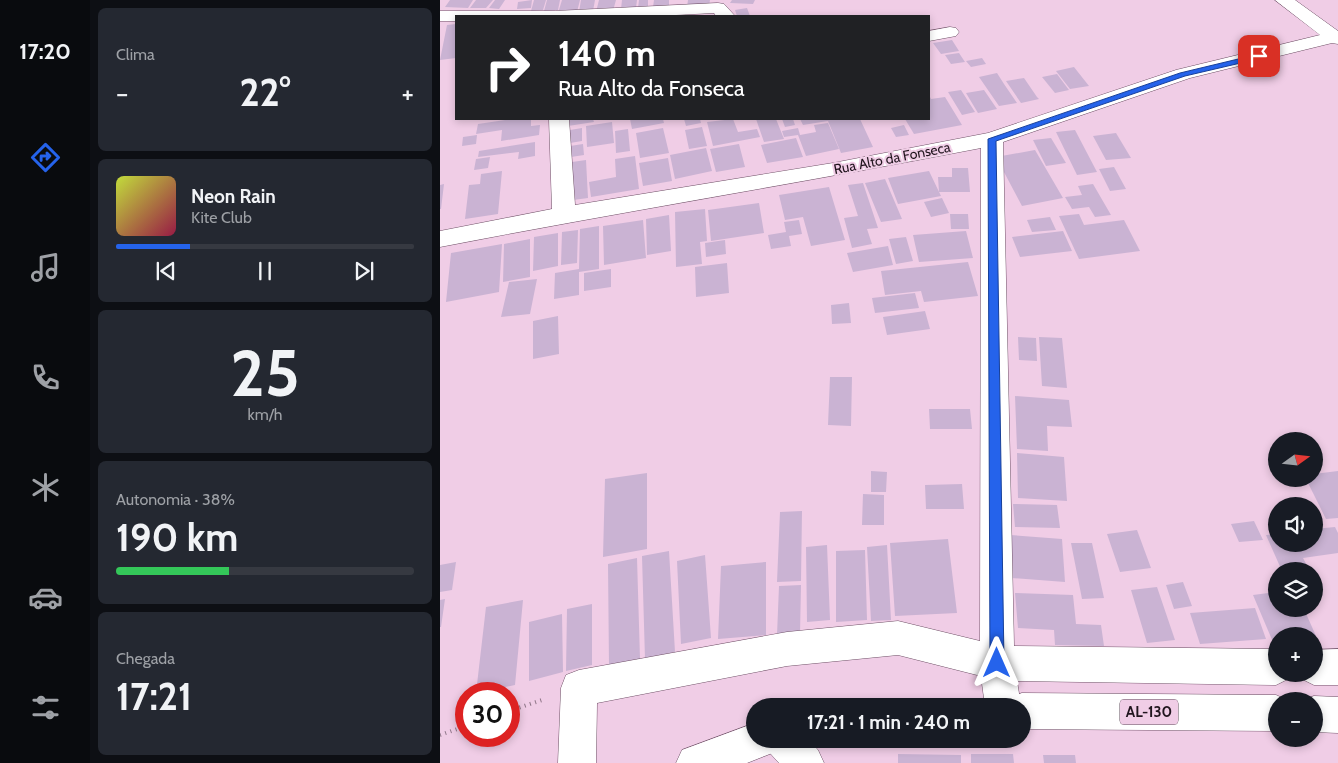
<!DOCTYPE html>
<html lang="pt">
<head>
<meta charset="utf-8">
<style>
	body { margin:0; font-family:Cabin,sans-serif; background:#242831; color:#f1f3f6; height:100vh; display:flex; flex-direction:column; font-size:19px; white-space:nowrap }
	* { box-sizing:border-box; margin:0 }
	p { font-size:16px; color:#9ea1a6 }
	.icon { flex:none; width:28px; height:28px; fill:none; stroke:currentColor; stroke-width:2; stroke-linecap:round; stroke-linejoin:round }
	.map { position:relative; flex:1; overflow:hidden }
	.side { display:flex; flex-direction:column; gap:8px; padding:8px; background:#0d0f14; width:350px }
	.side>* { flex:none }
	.top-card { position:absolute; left:15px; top:15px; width:475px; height:105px; border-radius:0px; box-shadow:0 2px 8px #0003; background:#202124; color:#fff; overflow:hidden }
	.needle { width:32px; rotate:75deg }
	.tools { position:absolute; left:828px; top:432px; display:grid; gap:10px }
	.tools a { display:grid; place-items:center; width:55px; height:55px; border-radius:50%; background:#171b24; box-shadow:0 2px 8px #0003; font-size:25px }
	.speed { position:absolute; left:15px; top:682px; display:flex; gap:10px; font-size:25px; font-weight:700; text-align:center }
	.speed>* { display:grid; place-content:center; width:65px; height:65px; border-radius:50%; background:#171b24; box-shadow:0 2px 8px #0003; line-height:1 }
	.speed .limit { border:8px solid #d22; background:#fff; color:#111 }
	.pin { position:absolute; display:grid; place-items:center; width:42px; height:42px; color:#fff; margin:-21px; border-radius:10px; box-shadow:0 2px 8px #0006 }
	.me { position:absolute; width:55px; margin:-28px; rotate:0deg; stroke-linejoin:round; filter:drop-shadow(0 0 4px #0008) }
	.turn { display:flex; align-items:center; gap:18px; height:105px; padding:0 20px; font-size:22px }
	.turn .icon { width:65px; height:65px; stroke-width:2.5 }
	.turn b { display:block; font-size:35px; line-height:42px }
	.big { font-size:38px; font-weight:700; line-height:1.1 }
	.side .widget { flex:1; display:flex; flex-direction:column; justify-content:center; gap:8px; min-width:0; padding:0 18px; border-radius:8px; background:#242831 }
	.side .dial { align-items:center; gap:0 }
	.dial b { font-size:65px; line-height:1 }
	.song { display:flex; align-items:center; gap:15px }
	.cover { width:60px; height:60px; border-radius:8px; background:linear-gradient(135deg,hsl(70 70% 55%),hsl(340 70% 35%)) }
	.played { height:5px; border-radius:2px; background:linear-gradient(90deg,#2563eb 25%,#363941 25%) }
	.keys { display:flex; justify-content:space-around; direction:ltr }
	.heat { display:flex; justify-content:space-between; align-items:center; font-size:28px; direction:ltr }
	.charge { height:8px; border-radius:4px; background:linear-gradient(90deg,#34c759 38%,#363941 0) }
	.trip { position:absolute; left:306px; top:698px; width:285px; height:50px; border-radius:25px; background:#171b24; box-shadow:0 2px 8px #0003; font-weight:700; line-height:50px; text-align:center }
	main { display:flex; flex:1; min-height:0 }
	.tabs { display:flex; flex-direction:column; width:90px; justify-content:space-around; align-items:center; background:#090b0e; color:#9ea1a6 }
	.tabs .icon { width:35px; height:35px }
	.tabs .on { color:#2563eb }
	.tabs b { font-size:22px; color:#f1f3f6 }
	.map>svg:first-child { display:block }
	.building { fill:#cab3d3 }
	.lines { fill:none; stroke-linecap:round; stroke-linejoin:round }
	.street-casing { stroke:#6f5167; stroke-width:1 }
	.primary-casing { stroke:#6f5167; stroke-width:1 }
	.path { stroke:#91788a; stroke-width:4; stroke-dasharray:1 4.5; stroke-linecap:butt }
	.street { fill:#fff; fill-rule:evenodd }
	.primary { fill:#fff; fill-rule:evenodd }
	.route { fill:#2563eb; stroke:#184099 }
	.labels { text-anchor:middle; stroke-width:4; stroke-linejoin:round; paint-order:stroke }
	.far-street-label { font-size:14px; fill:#21151e; stroke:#f0cde6 }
	.shield { fill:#f0cde6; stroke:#5f4c5a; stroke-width:1 }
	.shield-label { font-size:15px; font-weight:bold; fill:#21151e }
</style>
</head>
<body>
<main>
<nav class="tabs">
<b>17:20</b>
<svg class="icon on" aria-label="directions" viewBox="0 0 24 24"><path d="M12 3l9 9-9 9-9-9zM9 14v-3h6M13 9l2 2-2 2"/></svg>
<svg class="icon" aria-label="music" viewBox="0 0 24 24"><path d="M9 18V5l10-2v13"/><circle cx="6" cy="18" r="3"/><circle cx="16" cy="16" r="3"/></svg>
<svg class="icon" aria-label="phone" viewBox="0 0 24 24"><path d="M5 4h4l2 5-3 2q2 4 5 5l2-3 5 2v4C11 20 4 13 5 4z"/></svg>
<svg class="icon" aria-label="climate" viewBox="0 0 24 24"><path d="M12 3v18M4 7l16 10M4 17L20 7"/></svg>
<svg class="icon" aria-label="car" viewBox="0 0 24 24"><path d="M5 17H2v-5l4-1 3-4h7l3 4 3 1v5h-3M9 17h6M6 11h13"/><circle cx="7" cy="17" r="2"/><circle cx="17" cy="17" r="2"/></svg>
<svg class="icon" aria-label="filters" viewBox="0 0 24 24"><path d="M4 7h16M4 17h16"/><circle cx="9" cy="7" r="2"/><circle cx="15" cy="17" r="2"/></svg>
</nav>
<section class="side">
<div class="widget"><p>Clima</p>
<div class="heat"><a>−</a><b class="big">22°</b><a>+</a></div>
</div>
<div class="widget">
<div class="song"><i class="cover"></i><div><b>Neon Rain</b><p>Kite Club</p></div></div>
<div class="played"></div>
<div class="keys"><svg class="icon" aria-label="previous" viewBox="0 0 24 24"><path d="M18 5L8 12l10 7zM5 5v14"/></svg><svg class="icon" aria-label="pause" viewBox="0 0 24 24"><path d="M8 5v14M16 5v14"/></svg><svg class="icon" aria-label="next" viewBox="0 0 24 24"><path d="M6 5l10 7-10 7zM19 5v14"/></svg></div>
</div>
<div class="widget dial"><b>25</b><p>km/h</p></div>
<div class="widget"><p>Autonomia · 38%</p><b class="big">190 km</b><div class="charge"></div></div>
<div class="widget"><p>Chegada</p><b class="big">17:21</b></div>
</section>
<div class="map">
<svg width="898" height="763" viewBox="0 0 898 763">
	<rect width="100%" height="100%" fill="#f0cde6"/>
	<!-- building -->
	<path class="building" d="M10,0H33L28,8L5,7Z
		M36,0H53L46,8H30Z
		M55,0H65L59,9L49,8Z
		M92,0L91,8L77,9L78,2Z
		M94,0H106L103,10L91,11Z
		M107,0H120L118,10L104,11Z
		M122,0H140L137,12L118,13Z
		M141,0H155L153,11L139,12Z
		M159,0H176L173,11L156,12Z
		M182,0H197L196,8L181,9Z
		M199,0H208V7L198,8Z
		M214,0H229V6L213,7Z
		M248,0H270L269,6L247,7Z
		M292,0H315L313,4L290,3Z
		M307,8L310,16H297L295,10Z
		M16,24V58L0,60L7,25Z
		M512,40L519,51L501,54L493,43Z
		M519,53L525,62L511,64L505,55Z
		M542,58L546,64L531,67L526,61Z
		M634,67L649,86L630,89L616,71Z
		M557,73L564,84L577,103L559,106L539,77Z
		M617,74L629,90L615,93L602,77Z
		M584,78L597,97L599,99L581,103L566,81Z
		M521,90L535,112L522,115L508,92Z
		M544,90L557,109L538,113L526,93Z
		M489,95L491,99L505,97L522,125L474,134L465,119H489Z
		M72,119H91V126L100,125L99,135L61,141L62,130L36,134L38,124Z
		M128,119H153L154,122L128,126Z
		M190,119H223L224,123L192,129Z
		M244,119H260L261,123L246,126Z
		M293,119L298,132L317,129L320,137L273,146L267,122Z
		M316,119H336L344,139L324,142Z
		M342,119H353L355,125L345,127Z
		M360,119H420L433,147L401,153L388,121L363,125Z
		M172,122L174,143L147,147L146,126Z
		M388,123L399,149L366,156L358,135L344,137L342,131L358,128L360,135L376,132L374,125Z
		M464,125L469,135L456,137L451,128Z
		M262,127L267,146L249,149L245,130Z
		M142,128V141L130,143V130Z
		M223,128L229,153L200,158L196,133Z
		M188,129L190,151L176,153L175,131Z
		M635,130L657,172L637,175L616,132Z
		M676,133L691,158L666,160L653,136Z
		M37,135L36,144L22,146L23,137Z
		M356,138L363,157L327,163L321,145Z
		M611,138L626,163L606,166L593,140Z
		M95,142V156L78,159L79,152L38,157L39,151Z
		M143,144L144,155L131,157L130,146Z
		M299,144L305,167L276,172L270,149Z
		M266,148L272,171L235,179L230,155Z
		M595,150L623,198L582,206L556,157Z
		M195,156L199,189L151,197L149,182L176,177L175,159Z
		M50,157L48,168L34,170L36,159Z
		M228,158L232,181L203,186L199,163Z
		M146,160L148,198L133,200L132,162Z
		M674,167L686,189L670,191L659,169Z
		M512,168H528L530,192H499L498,177H512Z
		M62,171L58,214L25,219L29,185L40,184L41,174Z
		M489,171L501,196L458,204L448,178Z
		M445,179L462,219L441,222L425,183Z
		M423,183L438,228L427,229L432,244L412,248L404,218L418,216L408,185Z
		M4,184L1,209H0V185Z
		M653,184L671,215L655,217L649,207L632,209L625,197L642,195L638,186Z
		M389,187L405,240L371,246L363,217L345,220L339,195Z
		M502,198L509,213L491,217L484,202Z
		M319,203L324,233L271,241L268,210Z
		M265,209L267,241L260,242L262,264L236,267L235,212Z
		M510,214H528L529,229H511Z
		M639,214L644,225L684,220L700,251L639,259L619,216Z
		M229,215L231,251L207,255L206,219Z
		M610,217L616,230L592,232L587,220Z
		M203,220L206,258L164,265L163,226Z
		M359,220L362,234L349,236L351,246L331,249L328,235L346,232L344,222Z
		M159,226V269L139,272V295L114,299L115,273L139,269L140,229Z
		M138,230L137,263L121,265L122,232Z
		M526,231L533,258L479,262L473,235Z
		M623,231L632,251L580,257L572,237Z
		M118,233V266L93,271L94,237Z
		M466,237L473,261L456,264L449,239Z
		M90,239V277L63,282L64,244Z
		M285,240L286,254L266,257L265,243Z
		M62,244L59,292L6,302L11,253Z
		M448,246L453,265L413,272L407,253Z
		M528,262L538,296L484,302L481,291L445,295L441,271Z
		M287,263L289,293L256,297L255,267Z
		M171,269V287L144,291V273Z
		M97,279L90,314L61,317L69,282Z
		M475,293L479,308L435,313L432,298Z
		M409,303L411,323L392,324L391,305Z
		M485,311L490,329L447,335L443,317Z
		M118,316L119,354L93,359V321Z
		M578,337L596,338L597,361L579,360Z
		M599,337L622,338L627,388L602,386Z
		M390,377H412L411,426L388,425Z
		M575,396L629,400L632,427L607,426L608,451L577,449Z
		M489,409H530L532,429H490Z
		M577,453L624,457L627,501L578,498Z
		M431,471L447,472L446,492H431Z
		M898,471V518L886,519L866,479H874V474Z
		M207,473V549L163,557L165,479Z
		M522,484L524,509H486L485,485Z
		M423,494L444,495V525H422Z
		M573,504L617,505L620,528L575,527Z
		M362,511L361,581L337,582L340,512Z
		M814,521L823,540L799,542L791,524Z
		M895,527L898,533V553L863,558L870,571H842L826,535L836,534V544H874V529Z
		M697,530L711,568L680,572L667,534Z
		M570,535L622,539L625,582L571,578Z
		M508,539L517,613L455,616L450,543Z
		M631,543H652L664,598L642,599Z
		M387,545L390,620L367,622L366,547Z
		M447,545L451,620L431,621L427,547Z
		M425,550L427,620L396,622V551Z
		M229,551L235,652L205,659L202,556Z
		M265,555L271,638L241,644L237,561Z
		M197,558L200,659L169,666L168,564Z
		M16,562L12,590L0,592V565Z
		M326,562V635L278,639L281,566Z
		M743,582L752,606L734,609L726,585Z
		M361,585L360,634L337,635L339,586Z
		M717,587L735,640L707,643L691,590Z
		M836,592V609H864L876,636H836V642H833L813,595Z
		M575,593L633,595L636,624L661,625L664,646L615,645L614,630L578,628Z
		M5,599L1,627H0V600Z
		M83,600L75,685L36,693L46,607Z
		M152,604V665L126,671L127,609Z
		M815,608L826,639L760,644L750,613Z
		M122,614L123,672L89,681V622Z
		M458,754L521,755V763H458Z
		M531,754H573L574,763H531Z
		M603,755H635L636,763H604Z"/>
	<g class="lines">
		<!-- street casing -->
		<g class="street-casing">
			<path id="street" d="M835,0H855L898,31V44L892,43L750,78L563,142L574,646L836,649V674H851L848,679L836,685L577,681L581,706H545L541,676L458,655L347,666L157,703L156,763H118L121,688L126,675L139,670L347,632L458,621L540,641L541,148C361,183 180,212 0,247V231L112,209L109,119H129L135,205L393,163L548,133L736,70L880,35Z
				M278,3L284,4L295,16H276L274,13L217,16H16V21H0V11H115Z
				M510,27L516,28L519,32L516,36L489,41V31Z
				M898,649V685H874L862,679L859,674H874V650Z
				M323,739H368L378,750L384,763H339L329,752Z"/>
		</g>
		<!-- primary casing -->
		<g class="primary-casing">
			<path id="primary" d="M582,693L836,695L849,701H836V731L582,729V706H566L569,698Z
				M874,696L898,697V733L874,732V701H861Z
				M315,723V739H340L335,752L307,763H236L242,750Z"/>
		</g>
		<!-- path -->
		<path class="path" d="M69,711L105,699
			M0,735L26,726"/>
		<!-- street -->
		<use href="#street" class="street"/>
		<!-- primary -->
		<use href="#primary" class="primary"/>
	</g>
	<!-- route -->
	<path class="route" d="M819,54H822V58L745,76L556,141L564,663L562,668L557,670L552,668L550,663L548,139L740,73Z"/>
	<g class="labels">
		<!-- far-street labels -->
		<g class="far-street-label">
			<text transform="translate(452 158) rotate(-11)" y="5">Rua Alto da Fonseca</text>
		</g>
		<!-- shield labels -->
		<rect class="shield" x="680" y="699.5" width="58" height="25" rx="4"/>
		<g class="shield-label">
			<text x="709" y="717">AL-130</text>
		</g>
	</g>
</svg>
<div class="tools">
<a><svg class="needle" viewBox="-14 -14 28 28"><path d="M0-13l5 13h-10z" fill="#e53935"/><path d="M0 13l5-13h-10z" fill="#9ea1a6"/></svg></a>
<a><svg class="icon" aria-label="sound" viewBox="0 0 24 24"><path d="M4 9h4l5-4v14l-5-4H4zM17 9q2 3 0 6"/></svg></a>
<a><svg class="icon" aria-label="layers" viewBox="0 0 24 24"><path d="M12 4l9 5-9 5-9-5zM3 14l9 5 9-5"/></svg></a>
<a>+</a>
<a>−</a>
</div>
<div class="speed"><div class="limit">30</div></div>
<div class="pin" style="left:819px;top:56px;background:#d93025"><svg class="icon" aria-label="arrive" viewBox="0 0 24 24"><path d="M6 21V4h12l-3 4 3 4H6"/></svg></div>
<svg class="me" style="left:557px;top:663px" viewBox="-20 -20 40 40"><path d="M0-17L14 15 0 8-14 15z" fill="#2563eb" stroke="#fff" stroke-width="4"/></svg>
<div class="trip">17:21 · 1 min · 240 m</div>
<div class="top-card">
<div class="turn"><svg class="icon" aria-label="right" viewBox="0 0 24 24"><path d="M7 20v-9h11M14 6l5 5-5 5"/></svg><div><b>140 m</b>Rua Alto da Fonseca</div></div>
</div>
</div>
</main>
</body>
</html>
